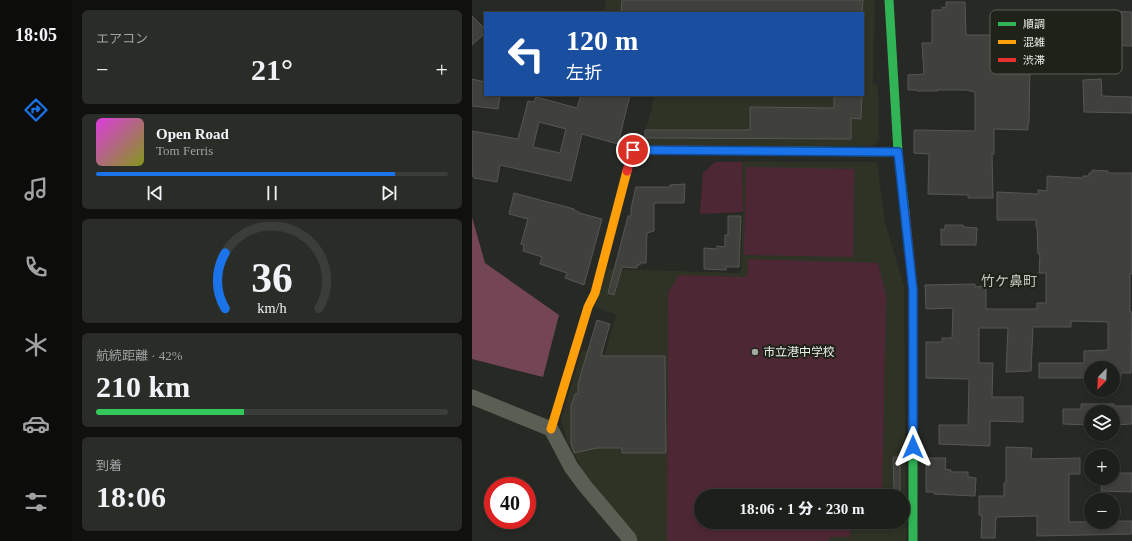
<!DOCTYPE html>
<html lang="ja">
<head>
<meta charset="utf-8">
<style>
	body { margin:0; font-family:"Times New Roman","Noto Sans JP",serif; background:#2a2c28; color:#f1f3f6; height:100vh; display:flex; flex-direction:column; font-size:15px; white-space:nowrap }
	* { box-sizing:border-box; margin:0 }
	p { font-size:13px; color:#a0a2a3 }
	.icon { flex:none; width:22px; height:22px; fill:none; stroke:currentColor; stroke-width:2; stroke-linecap:round; stroke-linejoin:round }
	.map { position:relative; flex:1; overflow:hidden }
	.details { display:flex; flex-direction:column; gap:10px; padding:10px; background:#10110f; width:400px }
	.details>* { flex:none }
	.banner { position:absolute; left:12px; top:12px; width:380px; height:84px; border-radius:0px; box-shadow:0 2px 6px #0003,0 0 0 1px #3b3d3a; background:#1a4fa0; color:#fff; overflow:hidden }
	.needle { width:26px; rotate:203deg }
	.tools { position:absolute; left:612px; top:361px; display:grid; gap:8px }
	.tools a { display:grid; place-items:center; width:36px; height:36px; border-radius:50%; background:#1d1f1b; box-shadow:0 2px 6px #0003,0 0 0 1px #3b3d3a; font-size:20px }
	.speed { position:absolute; left:12px; top:477px; display:flex; gap:8px; font-size:20px; font-weight:700; text-align:center }
	.speed>* { display:grid; place-content:center; width:52px; height:52px; border-radius:50%; background:#1d1f1b; box-shadow:0 2px 6px #0003,0 0 0 1px #3b3d3a; line-height:1 }
	.speed .limit { border:6px solid #d22; background:#fff; color:#111 }
	.pin { position:absolute; display:grid; place-items:center; width:34px; height:34px; color:#fff; margin:-17px; border:2px solid #fff; border-radius:50%; box-shadow:0 1px 4px #0007 }
	.me { position:absolute; width:44px; margin:-22px; rotate:0deg; stroke-linejoin:round; filter:drop-shadow(0 0 3px #0008) }
	.turn { display:flex; align-items:center; gap:14px; height:84px; padding:0 16px; font-size:18px }
	.turn .icon { width:52px; height:52px; stroke-width:2.5 }
	.turn b { display:block; font-size:28px; line-height:34px }
	.big { font-size:30px; font-weight:800; line-height:1.1 }
	.details .widget { flex:1; display:flex; flex-direction:column; justify-content:center; gap:6px; min-width:0; padding:0 14px; border-radius:6px; background:#2a2c28 }
	.details .dial { align-items:center; gap:0 }
	.dial svg { height:104px; overflow:visible; fill:none; stroke:#3b3d3a; stroke-width:7; stroke-linecap:round; text-anchor:middle }
	.dial text { fill:#f1f3f6; stroke:none }
	.song { display:flex; align-items:center; gap:12px }
	.cover { width:48px; height:48px; border-radius:6px; background:linear-gradient(135deg,hsl(300 70% 55%),hsl(70 70% 35%)) }
	.played { height:4px; border-radius:2px; background:linear-gradient(90deg,#1a73e8 85%,#3b3d3a 85%) }
	.keys { display:flex; justify-content:space-around; direction:ltr }
	.heat { display:flex; justify-content:space-between; align-items:center; font-size:22px; direction:ltr }
	.charge { height:6px; border-radius:3px; background:linear-gradient(90deg,#34c759 42%,#3b3d3a 0) }
	.trip { position:absolute; left:222px; top:489px; width:216px; height:40px; border-radius:20px; background:#1d1f1b; box-shadow:0 2px 6px #0003,0 0 0 1px #3b3d3a; font-weight:800; line-height:40px; text-align:center }
	main { display:flex; flex:1; min-height:0 }
	.dock { display:flex; flex-direction:column; width:72px; justify-content:space-around; align-items:center; background:#0c0c0b; color:#a0a2a3 }
	.dock .icon { width:28px; height:28px }
	.dock .current { color:#1a73e8 }
	.dock b { font-size:18px; color:#f1f3f6 }
	.map>svg:first-child { display:block }
	.built { fill:#2e3326; fill-rule:evenodd }
	.green { fill:#4e2735 }
	.water { fill:#744554 }
	.building { fill:#40413d; stroke:#555753; fill-rule:evenodd }
	.lines { fill:none; stroke-linecap:round; stroke-linejoin:round }
	.street { stroke:#5b5f53; stroke-width:15 }
	.fast { stroke:#30b455; stroke-width:9 }
	.slow { stroke:#ff9f0a; stroke-width:9 }
	.jam { stroke:#e5322d; stroke-width:9 }
	.route-casing { stroke:#114b97; stroke-width:10 }
	.route { stroke:#1a73e8; stroke-width:7 }
	.poi-dot { fill:#a6a9a3; stroke:#1e2219; stroke-width:1.5 }
	.labels { text-anchor:middle; stroke-width:4; stroke-linejoin:round; paint-order:stroke }
	.poi-label { font-size:12px; fill:#ebeee7; stroke:#1e2219; text-anchor:start }
	.quarter-label { font-size:14px; fill:#c2c7bb; stroke:#1e2219 }
	.key { fill:#1e2219; stroke:#5c5f57; stroke-width:1 }
	.key-label { font-size:11px; fill:#ebeee7 }
</style>
</head>
<body>
<main>
<nav class="dock">
<b>18:05</b>
<svg class="icon current" aria-label="directions" viewBox="0 0 24 24"><path d="M12 3l9 9-9 9-9-9zM9 14v-3h6M13 9l2 2-2 2"/></svg>
<svg class="icon" aria-label="music" viewBox="0 0 24 24"><path d="M9 18V5l10-2v13"/><circle cx="6" cy="18" r="3"/><circle cx="16" cy="16" r="3"/></svg>
<svg class="icon" aria-label="phone" viewBox="0 0 24 24"><path d="M5 4h4l2 5-3 2q2 4 5 5l2-3 5 2v4C11 20 4 13 5 4z"/></svg>
<svg class="icon" aria-label="climate" viewBox="0 0 24 24"><path d="M12 3v18M4 7l16 10M4 17L20 7"/></svg>
<svg class="icon" aria-label="car" viewBox="0 0 24 24"><path d="M5 17H2v-5l4-1 3-4h7l3 4 3 1v5h-3M9 17h6M6 11h13"/><circle cx="7" cy="17" r="2"/><circle cx="17" cy="17" r="2"/></svg>
<svg class="icon" aria-label="filters" viewBox="0 0 24 24"><path d="M4 7h16M4 17h16"/><circle cx="9" cy="7" r="2"/><circle cx="15" cy="17" r="2"/></svg>
</nav>
<section class="details">
<div class="widget"><p>エアコン</p>
<div class="heat"><a>−</a><b class="big">21°</b><a>+</a></div>
</div>
<div class="widget">
<div class="song"><i class="cover"></i><div><b>Open Road</b><p>Tom Ferris</p></div></div>
<div class="played"></div>
<div class="keys"><svg class="icon" aria-label="previous" viewBox="0 0 24 24"><path d="M18 5L8 12l10 7zM5 5v14"/></svg><svg class="icon" aria-label="pause" viewBox="0 0 24 24"><path d="M8 5v14M16 5v14"/></svg><svg class="icon" aria-label="next" viewBox="0 0 24 24"><path d="M6 5l10 7-10 7zM19 5v14"/></svg></div>
</div>
<div class="widget dial"><svg viewBox="0 0 100 80">
<path d="M14 69A42 42 0 1 1 86 69"/>
<path d="M14 69A42 42 0 0 1 14 26" stroke="#1a73e8"/>
<text x="50" y="56" font-size="32" font-weight="700">36</text>
<text x="50" y="72" font-size="11">km/h</text>
</svg></div>
<div class="widget"><p>航続距離 · 42%</p><b class="big">210 km</b><div class="charge"></div></div>
<div class="widget"><p>到着</p><b class="big">18:06</b></div>
</section>
<div class="map">
<svg width="660" height="541" viewBox="0 0 660 541">
	<rect width="100%" height="100%" fill="#272924"/>
	<!-- built -->
	<path class="built" d="M134,0H403L401,82L406,87L407,140L401,146H169L180,107L181,95H391V13H132Z
		M270,162H405L413,222L432,286L434,541H164L160,529L140,508L111,471L95,441L89,419L110,350L133,354L144,315L123,307L135,269L269,273L271,212ZM229,496H431V522H229Z"/>
	<!-- green -->
	<path class="green" d="M243,162H270L271,212L228,214L231,173Z
		M274,167L382,169L381,257L272,255Z
		M276,259L406,263L414,296L410,496H229V522H378V537H357V541H195L196,293L207,275L275,277Z"/>
	<!-- water -->
	<path class="water" d="M0,217L13,263L87,315L71,377L0,359Z"/>
	<!-- building -->
	<path class="building" d="M150,0H391L390,13H149Z
		M474,2H493L494,35H551V66H558L557,123H556V130L522,129V154H520L521,198H496V195L456,194L457,154L442,153V130L503,131V92L494,90H465L466,91H445V90H436V75L452,74L450,43H460V10H470V7L474,8Z
		M632,11L660,12V46L631,45Z
		M0,16L13,29V33L0,45Z
		M0,79L13,82V95H28L26,109L0,106Z
		M629,79L630,96L660,97V113L612,112L611,80Z
		M109,95H158L146,144L110,134L99,181L28,165L25,182L2,178V176H0V131L46,139L56,101L62,102L64,97L105,108ZM67,122L94,129L88,153L61,147Z
		M362,95H390L389,119L379,118V139L173,138V130H278V107L362,108Z
		M620,170L636,171V173H660V274H658V312H660L659,373H649V377H641V368H619V378H567V363H612V351L636,350V322L599,321V327H561L559,371L534,372L536,328H507V363H521L520,397H551V422L518,421V446L467,444V425H496L497,379L454,378V342H470V338H480L481,308L454,309L453,285L503,284V287L514,286V309H565V303H574V273H567L568,254H566L565,227H564V220H525V192L566,194V190L575,191V176L611,178V176H617V173H620Z
		M213,184L212,203H183L182,205V231L175,233L174,263H168V265H165V268L150,267L142,295L136,293L156,216H159V208L164,187H198V185Z
		M42,193L102,209V210L107,212V213L130,219L112,285L93,278L95,273L68,264L70,257L51,251L52,245L49,244L56,219L37,214Z
		M256,216H269L267,267H254V270L232,269V248L245,249V246L253,247V235H256Z
		M473,225H491V227L505,228L504,245H469V229L473,230Z
		M125,320L138,324L129,356H193L194,453H150V448H125L102,453L99,443V406L103,394H106V384Z
		M609,404H642V406H660V424L641,425V412H619V425L591,424V409H609Z
		M534,447L560,448L559,459L608,458V474H597V522L660,521V534L565,536V516L524,517L523,538H509L510,515H507V496H532V483H534Z
		M421,457H428V491H422Z
		M454,458H474L473,469L479,470V472H496V477L504,478L503,496L462,494V492H454Z
		M641,473H660V492L629,491L630,478H641Z"/>
	<g class="lines">
		<!-- street -->
		<path class="street" d="M0,397L79,429L99,467L113,486L157,538L158,541"/>
		<!-- fast -->
		<path class="fast" d="M417,0L426,152L433,212
			M315,151L426,152
			M441,420V541"/>
		<!-- slow -->
		<path class="slow" d="M79,429L116,307L123,293L155,171"/>
		<!-- jam -->
		<path class="jam" d="M155,171L161,150L315,151
			M433,212L441,290V420"/>
	</g>
	<g class="lines">
		<!-- route casing -->
		<g class="route-casing">
			<path id="route" d="M161,150L426,152L441,290V447"/>
		</g>
		<!-- route -->
		<use href="#route" class="route"/>
	</g>
	<!-- markers -->
	<circle class="poi-dot" cx="283" cy="352" r="4"/>
	<g class="labels">
		<!-- poi labels -->
		<g class="poi-label">
			<text x="291" y="356">市立港中学校</text>
		</g>
		<!-- quarter labels -->
		<g class="quarter-label">
			<text x="537" y="286">竹ケ鼻町</text>
		</g>
	</g>
	<!-- legend -->
	<rect x="518" y="10" width="132" height="64" rx="6" class="key"/>
	<rect x="526" y="22" width="18" height="4" fill="#30b455"/>
	<rect x="526" y="40" width="18" height="4" fill="#ff9f0a"/>
	<rect x="526" y="58" width="18" height="4" fill="#e5322d"/>
	<g class="key-label">
		<text x="551" y="28">順調</text>
		<text x="551" y="46">混雑</text>
		<text x="551" y="64">渋滞</text>
	</g>
</svg>
<div class="tools">
<a><svg class="needle" viewBox="-14 -14 28 28"><path d="M0-13l5 13h-10z" fill="#e53935"/><path d="M0 13l5-13h-10z" fill="#a0a2a3"/></svg></a>
<a><svg class="icon" aria-label="layers" viewBox="0 0 24 24"><path d="M12 4l9 5-9 5-9-5zM3 14l9 5 9-5"/></svg></a>
<a>+</a>
<a>−</a>
</div>
<div class="speed"><div class="limit">40</div></div>
<div class="pin" style="left:161px;top:150px;background:#d93025"><svg class="icon" aria-label="arrive" viewBox="0 0 24 24"><path d="M6 21V4h12l-3 4 3 4H6"/></svg></div>
<svg class="me" style="left:441px;top:447px" viewBox="-20 -20 40 40"><path d="M0-17L14 15 0 8-14 15z" fill="#1a73e8" stroke="#fff" stroke-width="4"/></svg>
<div class="trip">18:06 · 1 分 · 230 m</div>
<div class="banner">
<div class="turn"><svg class="icon" aria-label="left" viewBox="0 0 24 24"><path d="M17 20v-9H6M10 6l-5 5 5 5"/></svg><div><b>120 m</b>左折</div></div>
</div>
</div>
</main>
</body>
</html>
